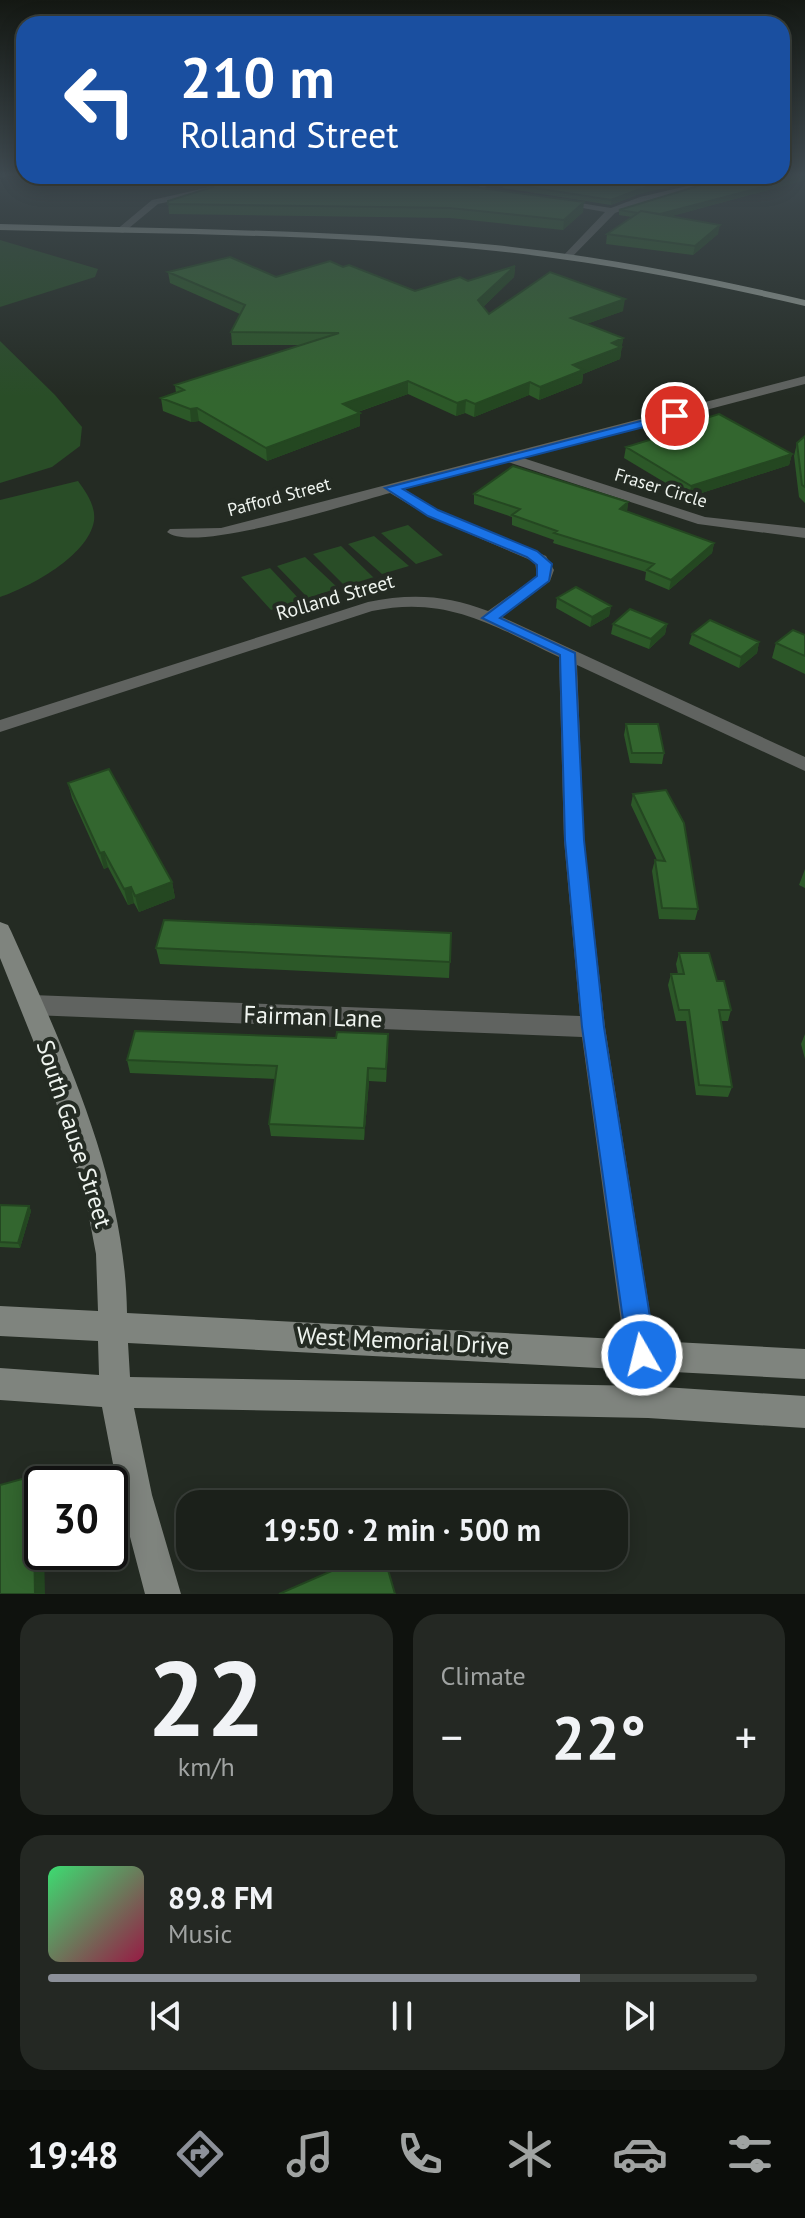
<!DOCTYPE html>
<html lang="en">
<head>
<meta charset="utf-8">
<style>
	body { margin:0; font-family:"PT Sans",sans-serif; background:#242823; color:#f1f3f6; height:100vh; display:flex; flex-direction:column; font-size:30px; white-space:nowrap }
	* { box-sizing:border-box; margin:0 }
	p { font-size:26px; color:#a0a3a2 }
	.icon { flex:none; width:44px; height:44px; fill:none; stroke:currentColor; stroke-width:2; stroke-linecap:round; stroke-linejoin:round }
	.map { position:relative; height:1594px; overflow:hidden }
	.drawer { display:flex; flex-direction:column; gap:20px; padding:20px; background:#0f120e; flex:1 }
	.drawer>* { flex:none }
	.guide { position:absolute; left:16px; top:16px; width:774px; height:168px; border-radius:24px; box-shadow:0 4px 20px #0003,0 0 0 2px #393e39; background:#1a4fa0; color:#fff; overflow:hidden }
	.speed { position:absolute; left:24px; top:1466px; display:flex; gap:16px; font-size:40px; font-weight:700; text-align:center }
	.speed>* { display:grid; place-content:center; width:104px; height:104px; border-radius:50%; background:#1b201a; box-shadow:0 4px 20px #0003,0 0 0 2px #393e39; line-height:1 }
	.speed .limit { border:4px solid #111; border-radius:12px; background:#fff; color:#111 }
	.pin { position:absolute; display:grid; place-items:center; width:68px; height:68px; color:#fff; margin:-34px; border:4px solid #fff; border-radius:50%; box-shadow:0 2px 8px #0007 }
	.me { position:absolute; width:88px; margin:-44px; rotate:352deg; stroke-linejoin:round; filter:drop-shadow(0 0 6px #0008) }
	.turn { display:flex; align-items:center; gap:28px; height:168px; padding:0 32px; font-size:36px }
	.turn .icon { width:104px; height:104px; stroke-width:2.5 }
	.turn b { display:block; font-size:56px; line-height:68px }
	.big { font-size:60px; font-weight:600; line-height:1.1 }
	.drawer .widget { flex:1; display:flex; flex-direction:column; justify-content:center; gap:12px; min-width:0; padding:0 28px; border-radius:24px; background:#242823 }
	.drawer .dial { align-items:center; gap:0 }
	.dial b { font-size:104px; line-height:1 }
	.song { display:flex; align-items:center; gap:24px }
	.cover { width:96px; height:96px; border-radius:12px; background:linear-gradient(135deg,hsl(140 70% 55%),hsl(340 70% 35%)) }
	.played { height:8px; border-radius:4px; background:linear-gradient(90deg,#8c9099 75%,#393e39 75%) }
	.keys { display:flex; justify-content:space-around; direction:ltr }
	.heat { display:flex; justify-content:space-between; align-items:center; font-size:44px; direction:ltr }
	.drawer .tiles { flex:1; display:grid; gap:20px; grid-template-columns:1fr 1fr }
	.widget:last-child { grid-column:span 2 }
	.trip { position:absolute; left:176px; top:1490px; width:452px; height:80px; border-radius:24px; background:#1b201a; box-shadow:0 4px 20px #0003,0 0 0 2px #393e39; font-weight:600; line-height:80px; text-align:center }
	.tab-bar { display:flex; height:128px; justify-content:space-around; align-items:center; background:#0b0d0a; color:#a0a3a2 }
	.tab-bar .icon { width:56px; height:56px }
	.tab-bar .on { color:#8c9099 }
	.tab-bar b { font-size:36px; color:#f1f3f6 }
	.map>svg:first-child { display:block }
	.green { fill:#294d27 }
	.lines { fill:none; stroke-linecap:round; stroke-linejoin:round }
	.street { fill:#606360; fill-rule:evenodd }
	.secondary { fill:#7f847e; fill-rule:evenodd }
	.primary { fill:#979e96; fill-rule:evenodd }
	.wall { fill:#2c5828 }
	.shaded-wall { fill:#244721 }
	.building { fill:#33662f; stroke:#244721; stroke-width:2 }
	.route { fill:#1a73e8; stroke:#114b97; stroke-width:2 }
	.labels { text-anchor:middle; stroke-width:8; stroke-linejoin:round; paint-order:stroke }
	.far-street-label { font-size:18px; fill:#eff4ef; stroke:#242b23 }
	.street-label { font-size:20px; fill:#eff4ef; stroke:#242b23 }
	.near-street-label { font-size:24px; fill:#eff4ef; stroke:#242b23 }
</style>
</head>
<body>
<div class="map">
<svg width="805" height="1594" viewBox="0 0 805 1594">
	<rect width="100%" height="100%" fill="#242b23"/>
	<!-- green -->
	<path class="green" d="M0,240L98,269L95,277L0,307Z
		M0,341L55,395L82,427L80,446L52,467L0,483Z
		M78,481C86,492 96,506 94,521C88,556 30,587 0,597V500Z
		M408,525L443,555L416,564L381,533Z
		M374,536L409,566L382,574L348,544Z
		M341,546L373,577H374L345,586L313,554Z
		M305,557L338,588L308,598L277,566Z
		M270,568L300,600L271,610L241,577Z"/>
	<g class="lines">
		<!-- street -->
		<path class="street" d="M0,174H17L0,178Z
			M461,176H471L454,189H448V185Z
			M489,176H498L481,191H475Z
			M730,176H745L646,201L615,213L570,259L562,257L605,212L555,203V199L611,208L640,197Z
			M228,183L231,188L158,204L123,233L115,231L152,200Z
			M805,376V384L523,458L705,517L805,528V538L698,524L508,462L404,489L438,510L546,556L554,570L550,581L502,617L805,757V771L577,665L584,840L605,1027L664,1402L659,1413L648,1418L637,1413L632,1402L582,1037L32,1015L24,1012L20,1005L24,998L32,995L580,1016L564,840L559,657C494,626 447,595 372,611L0,732V720L368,602C411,593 447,595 488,611L537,576L535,562L428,516L390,493C352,503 194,554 167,532L170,529L221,528Z"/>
		<!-- secondary -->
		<path class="secondary" d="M0,922L8,925L11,931C65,1052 125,1178 127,1313L805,1349V1379L128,1343L130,1377L648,1386L805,1396V1428L648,1418L134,1408L152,1495L181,1594H145L119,1495L102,1407L0,1400V1368L99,1375L98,1341L0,1336V1306L98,1311L96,1254L85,1196L49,1080L0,958Z"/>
		<!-- primary -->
		<path class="primary" d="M0,224C165,229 331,229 495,245C600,256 703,276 805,300V306C703,282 600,262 496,251C331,234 165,234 0,230Z"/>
	</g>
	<!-- wall -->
	<path class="wall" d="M37,176H83L52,182Z
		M178,176H262L238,177L193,185Z
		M370,176H448L442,180Z
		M805,180L672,216L718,234L693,255L606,244L607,234L632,217L619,215V210Z
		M503,183L639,194L611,205L503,188Z
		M209,184L583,212L563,230L450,218L169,214L168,201L209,188Z
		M515,266L514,277L483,307L489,314L623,311L586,324L623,338L620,359L583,374L582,383L539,400L529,395L474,417L465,413L456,416L408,394L358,412L360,426L267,461L199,421L191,422L163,411L161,398L176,393L175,385L301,345H232L231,332L240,314L170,283L168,272L276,277L343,267L415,291L468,281Z
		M693,422L792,454L789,465L689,497L624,458L626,447L693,427Z
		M805,436V503L799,497L794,456L797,443Z
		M474,494L628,502L627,511L714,543L712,553L669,590L645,580L646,572L553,543L554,540L512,525V517L474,504Z
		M557,598L611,606L609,616L590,627L556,608Z
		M613,624H667L665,634L649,649L611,634Z
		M692,634L759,642L757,653L739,668L689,644Z
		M805,635V674L772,658L776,643Z
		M626,724L664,753L662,764L630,763L624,735Z
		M68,783L172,882L175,898L139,912L134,903L128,905L108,867L104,869L72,798Z
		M633,794L698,909L695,920L659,919L652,871L655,860H657L631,805Z
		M805,869V888L799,885Z
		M451,933L449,978L160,964L156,948Z
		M679,953L717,981L731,1010L728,1021H721L732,1087L728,1097L696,1095L686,1021H676L668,985L671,974H678L676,964Z
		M805,1034V1059L801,1044Z
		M388,1048L386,1082L369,1081L364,1140L271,1136L269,1124L276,1079L130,1073L127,1060Z
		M0,1205L29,1206L31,1211L20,1248L0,1247Z"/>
	<!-- shaded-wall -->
	<path class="shaded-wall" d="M51,176H83L52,182Z
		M216,176H238V177L193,185V180Z
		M696,176H717L639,194L611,205V200L640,189Z
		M805,176V180L653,221L654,216Z
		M584,202L583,212L563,230L564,220Z
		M720,225L718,234L693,255L695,246Z
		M515,266L514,277L478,312V300Z
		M625,299L623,311L570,330L571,318Z
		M623,338L620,359L583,374L582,383L539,400L540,387L573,365L612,343Z
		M408,381V394L343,417V404Z
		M530,382L529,395L474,417L475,404Z
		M466,400L465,413L456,416L457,403Z
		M197,408L199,421L191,422L190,409Z
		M360,413V426L267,461L266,448Z
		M792,454L789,465L689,497L691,486Z
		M628,502L627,511L620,509Z
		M714,543L712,553L669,590L671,580Z
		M611,606L609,616L590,627L592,617Z
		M667,624L665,634L649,649L651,639Z
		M759,642L757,653L739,668L741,657Z
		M104,852L108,867L104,869L100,853Z
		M172,882L175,898L139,912L135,896Z
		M131,887L134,903L128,905L124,889Z
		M388,1034V1048L386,1082V1069Z
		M368,1068L369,1081L364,1140V1128Z
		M29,1206L31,1211L20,1248L18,1243Z
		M33,1476L42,1489V1552H44L45,1594H35Z"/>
	<!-- building -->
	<path class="building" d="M782,174H805V176L660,214L641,211L638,213L619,210L731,176H782Z
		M186,176H216L193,180Z
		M323,176L430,181L584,202L564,220L450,208L168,204V201L213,187L209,184Z
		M515,176H696L640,189L611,200L503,183Z
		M641,211L720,225L695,246L607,234Z
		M230,257L276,277L330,261L343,267L349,265L415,291L460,277L468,281L515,266L478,300L489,314L550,272L625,299L571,318L623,338L612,343L621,347L573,365L583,370L540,387L530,382L475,404L466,400L457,403L408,381L343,404L360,413L266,448L197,408L190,409L161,398L184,390L175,385L339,333L231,332L245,305L168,272Z
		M719,414L792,454L691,486L626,447L699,425L693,422Z
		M805,436V487L802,485L797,443Z
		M513,466L628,502L620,509L714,543L671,580L647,570L654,564L554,533L557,531L512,515L520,509L474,494Z
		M576,587L611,606L592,617L557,598Z
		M630,609L667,624L651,639L613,624Z
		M710,620L759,642L741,657L692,634Z
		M793,630L805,635V656L776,643Z
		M626,724H658L664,753H632Z
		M109,769L172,882L135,896L131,887L124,889L104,852L100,853L68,783Z
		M666,790L684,823L698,909L662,908L655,860L665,861L633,794Z
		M164,920L451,933L450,962L156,948Z
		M679,953H709L717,981H724L731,1010H719L732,1087L699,1085L689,1010H679L671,974H684Z
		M135,1031L336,1038L337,1032L388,1034L386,1069L368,1068L364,1128L269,1124L277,1066L127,1060Z
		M0,1205L29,1206L18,1243L0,1242Z
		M33,1476L35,1594H0V1485Z
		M366,1556H384L395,1594H279Z"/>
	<!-- sky -->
	<linearGradient id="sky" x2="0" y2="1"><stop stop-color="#141813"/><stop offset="0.44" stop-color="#3f4a50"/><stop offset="1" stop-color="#3f4a50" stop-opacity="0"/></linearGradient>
	<rect width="805" height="397" fill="url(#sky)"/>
	<!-- route -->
	<path class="route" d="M675,412L679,414V418L403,489L438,510L537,551L552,564L549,581L500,618L575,653L584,840L604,1027L656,1355L652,1365L642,1369L632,1365L628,1355L582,1027L565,840L560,655L482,618L537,576V565L527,557L428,516L385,488Z"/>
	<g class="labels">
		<!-- far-street labels -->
		<g class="far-street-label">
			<text transform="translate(661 488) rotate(17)" y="6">Fraser Circle</text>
			<text transform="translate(279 497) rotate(-15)" y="6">Pafford Street</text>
		</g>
		<!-- street labels -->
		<g class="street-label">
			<text transform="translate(335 597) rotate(-16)" y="7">Rolland Street</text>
		</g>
		<!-- near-street labels -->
		<g class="near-street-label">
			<text transform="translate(313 1017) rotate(2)" y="8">Fairman Lane</text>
			<text transform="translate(74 1134) rotate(72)" y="8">South Gause Street</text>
			<text transform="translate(403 1341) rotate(3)" y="8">West Memorial Drive</text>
		</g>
	</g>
</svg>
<div class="speed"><div class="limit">30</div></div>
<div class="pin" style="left:675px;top:416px;background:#d93025"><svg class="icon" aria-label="arrive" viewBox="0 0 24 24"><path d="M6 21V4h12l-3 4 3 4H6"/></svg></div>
<svg class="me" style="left:642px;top:1355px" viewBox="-20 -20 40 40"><circle r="17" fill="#1a73e8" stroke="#fff" stroke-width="3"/><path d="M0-11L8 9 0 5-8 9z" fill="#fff"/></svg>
<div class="trip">19:50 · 2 min · 500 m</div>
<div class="guide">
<div class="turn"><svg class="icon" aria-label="left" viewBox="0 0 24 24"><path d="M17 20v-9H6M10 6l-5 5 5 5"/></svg><div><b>210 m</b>Rolland Street</div></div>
</div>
</div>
<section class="drawer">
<div class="tiles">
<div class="widget dial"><b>22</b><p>km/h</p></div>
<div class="widget"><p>Climate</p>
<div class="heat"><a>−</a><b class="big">22°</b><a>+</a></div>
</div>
<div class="widget">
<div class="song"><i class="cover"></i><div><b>89.8 FM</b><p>Music</p></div></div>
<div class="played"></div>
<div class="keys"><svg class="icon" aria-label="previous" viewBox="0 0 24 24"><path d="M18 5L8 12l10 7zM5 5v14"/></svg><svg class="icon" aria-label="pause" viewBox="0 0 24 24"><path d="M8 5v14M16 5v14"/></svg><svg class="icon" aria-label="next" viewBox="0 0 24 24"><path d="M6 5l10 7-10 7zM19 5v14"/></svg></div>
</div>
</div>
</section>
<nav class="tab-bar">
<b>19:48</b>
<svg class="icon on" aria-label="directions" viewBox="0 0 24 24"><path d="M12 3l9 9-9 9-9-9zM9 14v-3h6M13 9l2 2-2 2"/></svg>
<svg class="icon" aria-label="music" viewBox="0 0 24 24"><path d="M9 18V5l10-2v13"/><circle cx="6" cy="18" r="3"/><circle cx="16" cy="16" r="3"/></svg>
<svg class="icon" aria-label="phone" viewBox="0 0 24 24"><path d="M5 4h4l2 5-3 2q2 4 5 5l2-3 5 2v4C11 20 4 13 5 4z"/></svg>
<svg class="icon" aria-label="climate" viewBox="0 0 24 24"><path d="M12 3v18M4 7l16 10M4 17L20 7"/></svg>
<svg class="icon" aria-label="car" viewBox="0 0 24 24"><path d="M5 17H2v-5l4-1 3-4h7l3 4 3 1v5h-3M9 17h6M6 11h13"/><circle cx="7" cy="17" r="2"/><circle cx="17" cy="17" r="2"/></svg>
<svg class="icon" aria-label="filters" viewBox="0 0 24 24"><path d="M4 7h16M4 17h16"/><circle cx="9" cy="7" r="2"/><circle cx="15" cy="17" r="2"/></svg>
</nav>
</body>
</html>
